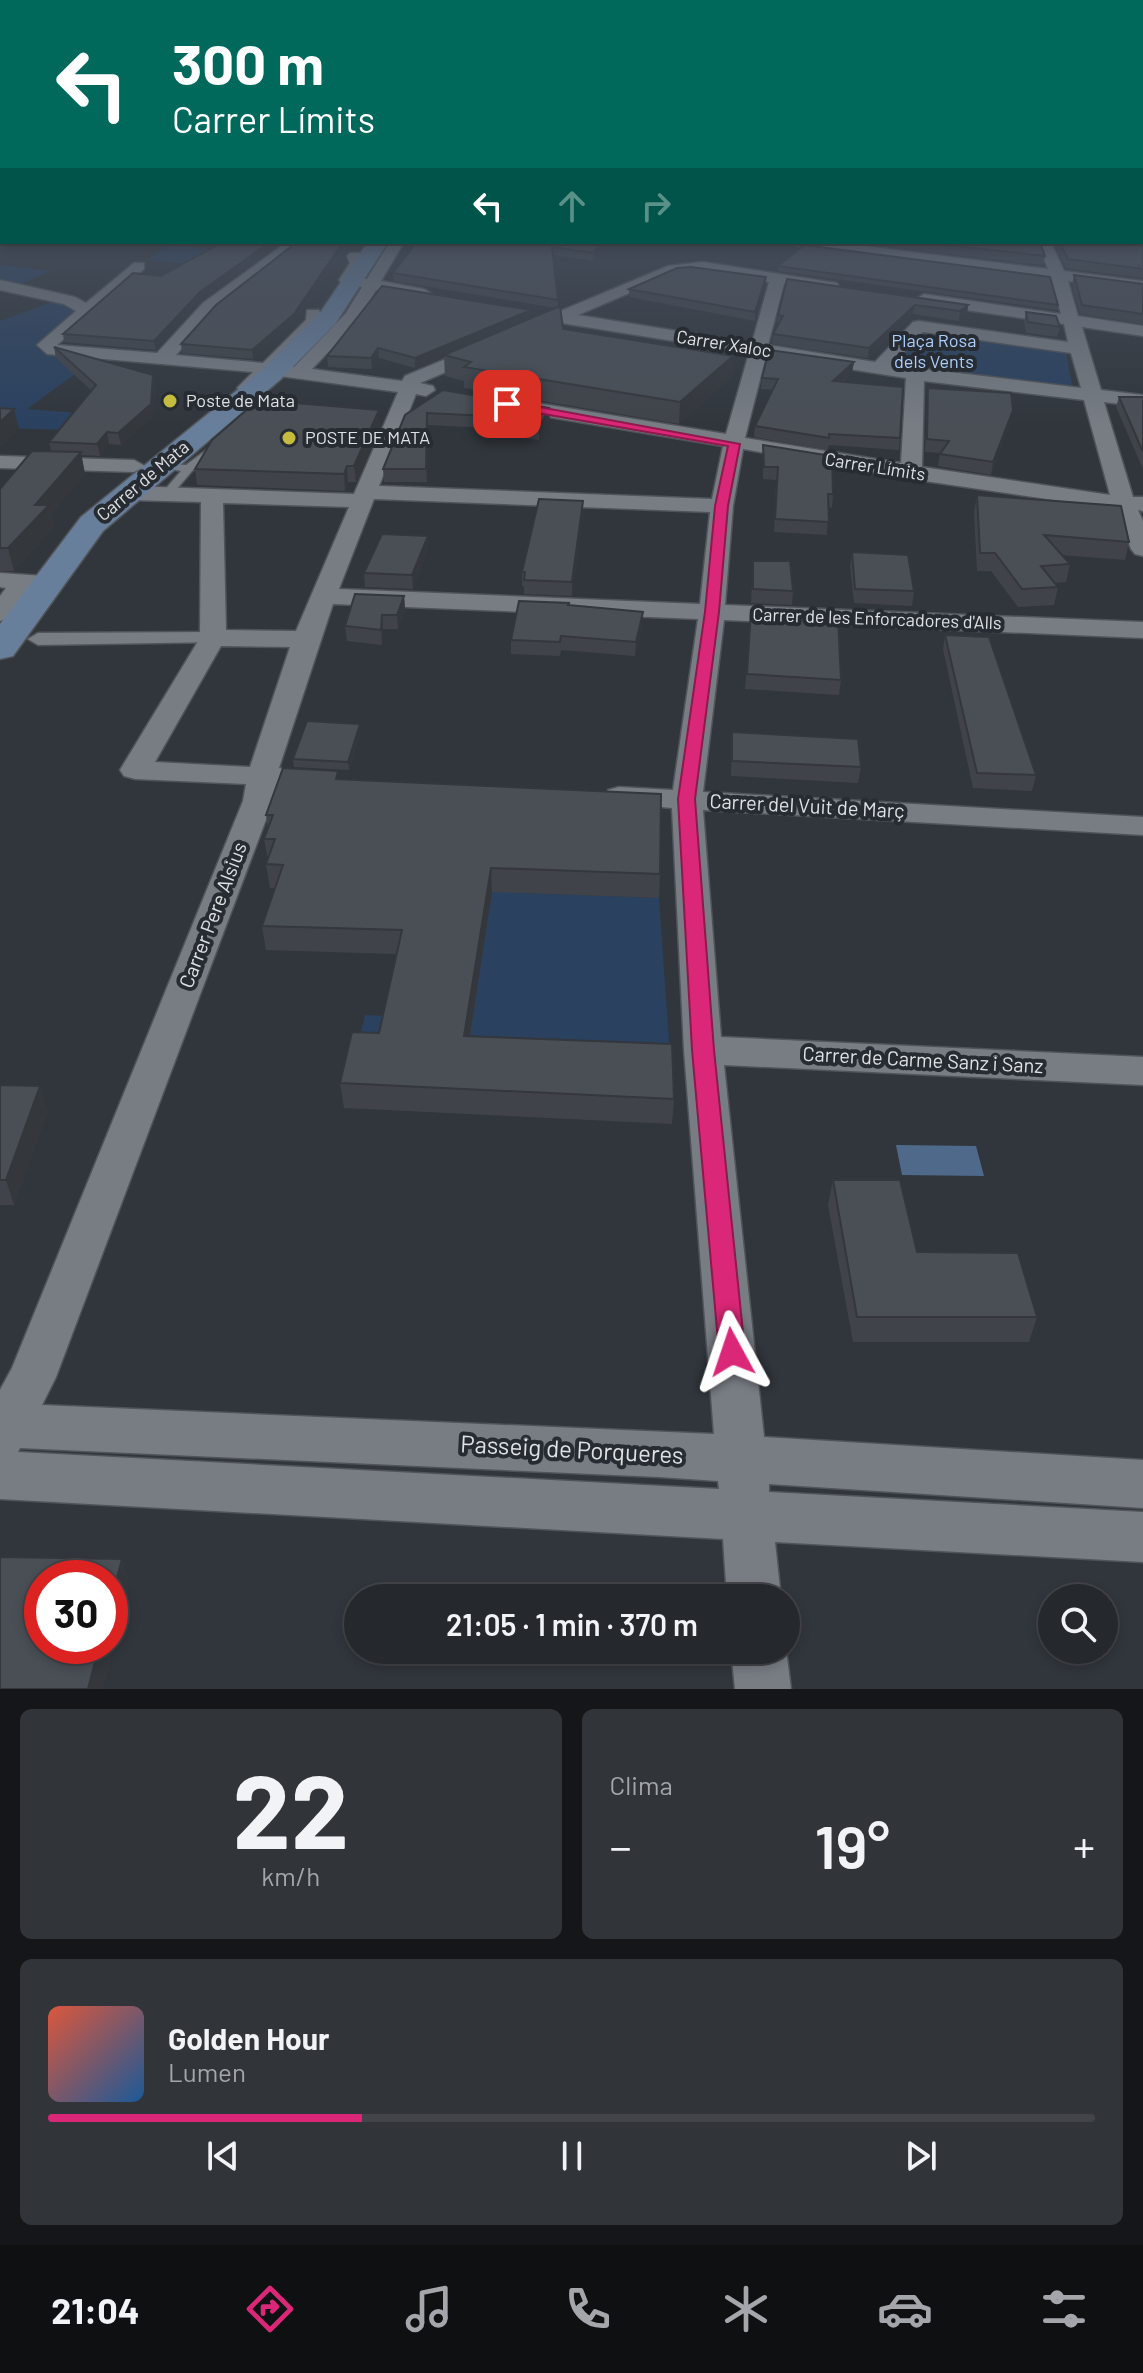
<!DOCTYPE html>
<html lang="es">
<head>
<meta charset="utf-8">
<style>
	body { margin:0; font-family:Barlow,sans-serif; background:#313439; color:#f1f3f6; height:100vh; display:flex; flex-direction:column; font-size:30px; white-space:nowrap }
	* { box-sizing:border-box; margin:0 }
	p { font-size:26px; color:#a3a6aa }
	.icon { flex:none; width:44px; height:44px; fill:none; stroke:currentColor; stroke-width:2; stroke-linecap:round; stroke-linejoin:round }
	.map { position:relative; height:1689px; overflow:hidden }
	.side { display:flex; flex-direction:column; gap:20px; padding:20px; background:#141619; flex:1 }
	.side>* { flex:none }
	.hud { position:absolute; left:0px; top:0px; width:1144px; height:244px; box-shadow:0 4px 12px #0003,0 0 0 2px #424449; background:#00695c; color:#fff; overflow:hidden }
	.buttons { position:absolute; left:1038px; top:1584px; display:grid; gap:16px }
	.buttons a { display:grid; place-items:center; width:80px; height:80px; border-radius:50%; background:#25282d; box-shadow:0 4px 12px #0003,0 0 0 2px #424449; font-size:40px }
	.speed { position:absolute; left:24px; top:1560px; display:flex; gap:16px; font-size:40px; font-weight:700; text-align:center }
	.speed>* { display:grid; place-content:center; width:104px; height:104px; border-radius:50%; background:#25282d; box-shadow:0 4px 12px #0003,0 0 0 2px #424449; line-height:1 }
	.speed .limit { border:12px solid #d22; background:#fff; color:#111 }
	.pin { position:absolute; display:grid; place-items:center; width:68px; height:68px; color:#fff; margin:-34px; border-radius:16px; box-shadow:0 4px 12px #0006 }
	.me { position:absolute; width:88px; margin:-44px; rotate:355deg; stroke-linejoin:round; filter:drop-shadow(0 0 6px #0008) }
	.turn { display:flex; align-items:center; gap:28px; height:168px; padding:0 40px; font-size:36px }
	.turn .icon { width:104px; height:104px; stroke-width:2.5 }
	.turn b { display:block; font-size:56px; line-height:68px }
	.lanes { display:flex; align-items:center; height:76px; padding:0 40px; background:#0003; justify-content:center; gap:40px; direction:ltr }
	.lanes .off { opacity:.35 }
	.big { font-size:60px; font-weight:600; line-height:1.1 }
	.side .tile { flex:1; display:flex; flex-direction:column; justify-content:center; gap:12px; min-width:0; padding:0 28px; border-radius:12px; background:#313439 }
	.side .dial { align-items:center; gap:0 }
	.dial b { font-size:104px; line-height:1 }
	.song { display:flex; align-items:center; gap:24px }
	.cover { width:96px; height:96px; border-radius:12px; background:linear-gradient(135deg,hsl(10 70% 55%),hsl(210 70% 35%)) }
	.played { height:8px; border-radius:4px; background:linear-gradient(90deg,#db2777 30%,#424449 30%) }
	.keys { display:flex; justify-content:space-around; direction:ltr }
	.heat { display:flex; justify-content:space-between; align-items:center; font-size:44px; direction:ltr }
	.side .tiles { flex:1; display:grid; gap:20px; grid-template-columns:1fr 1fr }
	.tile:last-child { grid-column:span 2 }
	.trip { position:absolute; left:344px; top:1584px; width:456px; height:80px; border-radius:40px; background:#25282d; box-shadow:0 4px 12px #0003,0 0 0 2px #424449; font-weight:600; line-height:80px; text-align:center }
	.tabs { display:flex; height:128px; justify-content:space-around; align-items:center; background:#0f1012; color:#a3a6aa }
	.tabs .icon { width:56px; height:56px }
	.tabs .current { color:#db2777 }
	.tabs b { font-size:36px; color:#f1f3f6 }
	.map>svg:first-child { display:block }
	.green { fill:#2a4160 }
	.water { fill:#4f698b }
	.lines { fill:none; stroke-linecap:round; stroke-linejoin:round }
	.service-casing { stroke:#505459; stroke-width:3 }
	.pedestrian-casing { stroke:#505459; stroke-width:3 }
	.minor-casing { stroke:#505459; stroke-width:3 }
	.secondary-casing { stroke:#505459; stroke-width:3 }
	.service { fill:#787d84; fill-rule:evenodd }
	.pedestrian { fill:#787d84; fill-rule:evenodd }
	.minor { fill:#787d84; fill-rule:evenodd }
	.secondary { fill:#687f9c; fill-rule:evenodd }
	.wall { fill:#40444a }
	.shaded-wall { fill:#34373c }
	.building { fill:#4a4f56; stroke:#34373c; stroke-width:2 }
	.route { fill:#db2777; stroke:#8e194d; stroke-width:2 }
	.poi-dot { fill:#c5bc3d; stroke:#272c32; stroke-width:3 }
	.labels { text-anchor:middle; stroke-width:8; stroke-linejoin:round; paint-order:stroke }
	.far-park-label { font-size:18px; fill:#accffc; stroke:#272c32 }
	.far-street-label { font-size:18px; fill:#dfe2e5; stroke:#272c32 }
	.far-poi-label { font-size:18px; fill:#dfe2e5; stroke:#272c32; text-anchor:start }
	.street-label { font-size:20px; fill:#dfe2e5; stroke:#272c32 }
	.near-street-label { font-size:24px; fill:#dfe2e5; stroke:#272c32 }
</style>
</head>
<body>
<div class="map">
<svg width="1143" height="1689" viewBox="0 0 1143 1689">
	<rect width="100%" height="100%" fill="#31363c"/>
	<!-- green -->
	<path class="green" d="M168,245L221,250L198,265L148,260Z
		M0,265L51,271L19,285L0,281Z
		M55,301L74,307L77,312L38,350L97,358L27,409L92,414L69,430L0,428V321Z
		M922,330L1060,350L1066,353L1073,389L896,367L892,363Z
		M504,811L524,893L659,898L671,1069L355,1057L365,1015L472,1019Z"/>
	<!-- water -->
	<path class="water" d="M896,1145L976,1146L984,1176L902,1175Z"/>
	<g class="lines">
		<!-- service casing -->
		<g class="service-casing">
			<path id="service" d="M217,442L222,445L221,447L192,471L170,497H162V493L181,471L160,467V463L186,465Z"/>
		</g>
		<!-- pedestrian casing -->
		<g class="pedestrian-casing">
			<path id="pedestrian" d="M213,632L223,638L220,642L38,645L28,639L38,633Z"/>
		</g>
		<!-- minor casing -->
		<g class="minor-casing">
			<path id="minor" d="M287,242H303L215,311L176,355L263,363L306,320L307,310H319L323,321L321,325L281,365L294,367L346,313L362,287L341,283L339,280L350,263L347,256L350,253H360L366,263L357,277L367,279L390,242H404L381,281L424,289L432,294L424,299L376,290L359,320L312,369L402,381L405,376L668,266L703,262L837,283L839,286L831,291L784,284L768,345L875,362L913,322L919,321L1068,342L1064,324L924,304L916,299L924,294L1061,314L1051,279L798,246L791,242H833L1048,269L1037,242H1051L1064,271L1143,281V291L1068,281L1078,316L1143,326V336L1082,327L1101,390L1143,395V407L1104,402L1133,497H1143V511L1138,510L1143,521V556L1135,554L1131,549L1115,509L911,479L743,449L733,506L725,605L1143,622V638L724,620L703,792L1143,817V835L703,810L721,1037L1143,1057V1085L724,1065L764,1437L1143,1460V1508L769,1484V1492L1143,1512V1562L775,1542L781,1598H727L723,1539L0,1499V1390L12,1368L243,801L246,784L135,779L124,776L120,770L200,638L201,502L130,500L119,493L130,486L354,494L398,392L272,375L253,392L246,394L237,388L253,372L47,354L37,345L76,311L64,304L0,290V280L75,297L86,303L134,263H144V269L57,345L157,353L203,303ZM703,272L769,282L752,343L578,315L676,273ZM561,323L749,353L726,434L507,398L497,404L507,410L723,446L712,499L379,486L416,394L426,396L435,390L433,386L420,383ZM923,332L1071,353L1081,388L892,365ZM766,356L906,378L901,463L745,438ZM924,381L1084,400L1110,495L922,467ZM374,499L710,512L700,604L339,589ZM223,503L349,507L296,631L226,630ZM333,604L698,619L673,790L619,787L608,790L604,796L608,802L672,808L684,1050L714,1434L42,1405L56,1377L273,801L276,786L292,783L296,777L292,771L279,768ZM221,646L290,647L250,767L155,762ZM20,1448L659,1477L718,1481L719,1489L18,1452Z
				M0,456L134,460L145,466L134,472L0,468Z
				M0,573L59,577L62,582L59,587L31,589L9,618L0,621V596L6,588L0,587Z
				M786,1649L791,1689H735L731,1650Z"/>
		</g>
		<!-- secondary casing -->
		<g class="secondary-casing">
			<path id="secondary" d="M368,242H388L336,323L281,379L103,531L13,656L0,659V624L81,517L263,369L320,313Z"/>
		</g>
		<!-- service -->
		<use href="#service" class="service"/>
		<!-- pedestrian -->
		<use href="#pedestrian" class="pedestrian"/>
		<!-- minor -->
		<use href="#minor" class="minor"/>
		<!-- secondary -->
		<use href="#secondary" class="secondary"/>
	</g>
	<!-- wall -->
	<path class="wall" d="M297,242H365L362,245L348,243L295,322L253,359L182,353L181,344Z
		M417,242H609L593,261L553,255L558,307L563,329L733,356L732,377L679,424L464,388V381L445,376L444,357L415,368L379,358L372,369L328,367L327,356L531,310V318L555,308L394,281L393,273Z
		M843,242H1040L1045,256L1043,265Z
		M1053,242H1116L1143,246V278L1066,268Z
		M778,266L1058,305L1057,310L778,271Z
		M1074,275L1143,284V324L1080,314L1072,285Z
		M161,276L201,301L156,350L64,342L63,334Z
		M787,279L968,305L967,314L959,321L913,314L868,358L772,344L773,334L778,325H777L778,315Z
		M765,285L755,321L629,297V289Z
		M1026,312L1060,327L1057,337L1026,333L1024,322Z
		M54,347L155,386L153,416L121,445L109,444L100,456L81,455L85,474L51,514L54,527L14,571H0V489L51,451L49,442L92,391L56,358Z
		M854,362L852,372L843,382L900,438L899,450L829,445L828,450L754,437L755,426L773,390L761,389L762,378Z
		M928,388L1011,422L991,475L938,466L940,453L925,452L927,400Z
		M443,390L550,420L539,440L508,435L507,429L428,425L427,482H384L383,469Z
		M1119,397H1143V469L1116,407Z
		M380,426L356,482H348L345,491L197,485L195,469Z
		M763,445L833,494L832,508L828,507L827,535L774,532L776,480L763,479Z
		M977,495L1129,542L1125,560L1061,555L1070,564L1066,582L1055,583L1058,587L1054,605L1018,607L991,571H977L974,512Z
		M583,501V514L572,596L524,594V586H522V572Z
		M428,536V549L413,589L365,587L364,573Z
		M852,552L914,591L912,606L854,603L850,566Z
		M753,561L793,591L792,605L751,603Z
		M404,596L405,610L398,629H383L382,645L347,641L345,626Z
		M569,605L643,612V626L635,656L561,650L560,656L511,654V640Z
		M751,610L795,616L841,680L839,695L745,689Z
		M945,635L1036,775L1032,791L973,788L943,649Z
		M361,731L349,770L294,767L293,759Z
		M732,732L861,767L858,783L731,776Z
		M339,779L660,874L659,898L492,892L470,1037L674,1099L672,1124L344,1108L340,1083L379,1033L396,954L266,950L262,926L275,888H270L266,864L268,860L264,839L268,829L266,815Z
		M0,1085L48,1111L14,1205H0Z
		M833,1180L917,1252L1037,1317L1029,1342H853L828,1205Z"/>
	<!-- shaded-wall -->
	<path class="shaded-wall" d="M270,242H282L201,301L156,350L154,341L200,292Z
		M343,242H348L295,322L253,359L252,350Z
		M602,242H609L593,261V253Z
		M766,277L765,285L755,321V312Z
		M915,305L913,314L868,358L869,348Z
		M968,305L967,314L959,321L960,311Z
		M531,310V320L444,355V357L415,368V358Z
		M378,348L379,358L372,369L371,358Z
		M733,356L732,377L679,424L680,402Z
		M854,362L852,372L832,392L833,381Z
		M153,375L155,386L153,416L121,445L118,433Z
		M549,408L550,420L539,440V428Z
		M14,409L19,429L0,448V422Z
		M379,410L380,426L356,482L354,466Z
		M1013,410L1011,422L991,475L993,462Z
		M427,413L428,425L427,482L426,469Z
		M107,432L109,444L100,456L97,444Z
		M81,452L85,474L51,514L54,527L14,571L8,548L35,505Z
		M347,466L348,482L345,491L344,474Z
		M583,501V514L572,596V582Z
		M428,536V549L413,589L412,575Z
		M404,596L405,610L398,629L397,615Z
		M643,612V626L635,656L636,642Z
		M382,615L383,629L382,645L381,630Z
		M360,724L361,731L349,770L348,762Z
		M491,868L492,892L466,1061L464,1036Z
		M40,1086L48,1111L14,1205L6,1180Z
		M122,1559L130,1583L104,1689H88L99,1646H110V1604Z"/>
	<!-- building -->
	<path class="building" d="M1,189L2,205L0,206V192Z
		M1142,189H1143V232H1142Z
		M223,242H270L200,292L154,341L63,334L133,273L161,276Z
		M297,242H343L294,314L252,350L181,344L216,305Z
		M417,242H602L593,253L552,247L558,300L393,273Z
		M919,242H1040L1045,256Z
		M1059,242H1116L1143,246V269L1068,259Z
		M804,245L1050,277L1058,305L778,266Z
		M691,267L766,277L755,312L629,289L677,268Z
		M1074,275L1143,284V314L1082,305Z
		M787,279L968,305L960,311L915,305L869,348L773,334L783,316L778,315Z
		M382,286L531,310L415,358L378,348L371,358L327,356Z
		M560,306L563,329L733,356L680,402L464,367L471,362L444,355Z
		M1026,312L1056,316L1060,327L1028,322Z
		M54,347L153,375L151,404L118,433L107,432L97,444L49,442L96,385Z
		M769,350L854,362L833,381L903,387L900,438L829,434V438L755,426L778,379L762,378Z
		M928,388L1011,393L1013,410L993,462L940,454L949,441L927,439Z
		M443,390L549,408L539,428L507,423L509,417L427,413L426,469H383L405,415Z
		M1119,397H1143V452Z
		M258,400L379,410L354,466H347L344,474L195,469L212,440Z
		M0,408L14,409L0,422Z
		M763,445L832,456L833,494H828L829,522L775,519L778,467H764Z
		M32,451L81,452L35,505H49L8,548H0V489Z
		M977,495L1121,506L1129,542L1044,535L1070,564L1041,566L1058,587L1022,589L995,553H980Z
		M539,499L583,501L572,582L524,580L525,572H522Z
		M382,534L428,536L412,575L364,573Z
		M852,552L908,555L914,591L855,589Z
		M753,561H790L793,591L753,589Z
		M355,594L404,596L397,615H382L381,630L345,626Z
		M519,601L569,603L568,605L643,612L636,642L561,636L560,642L511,640Z
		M751,610L795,612V616L838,618L841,680L747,674Z
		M945,635L989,637L1036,775L977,773Z
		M307,721L360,724L348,762L293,759Z
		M732,732L858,739L861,767L732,761Z
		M283,768L338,771L336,779L661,794L660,874L491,868L464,1036L672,1044L674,1099L340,1083L352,1032L379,1033L402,930L262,926L283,865L266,864L275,839H264L273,815H266Z
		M0,1085L40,1086L6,1180H0Z
		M833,1180H900L917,1252L1018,1253L1037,1317H857Z
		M0,1557L122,1559L110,1604V1578H42V1646H99L88,1689H0Z"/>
	<!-- sky -->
	<linearGradient id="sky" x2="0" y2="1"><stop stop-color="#1b1e21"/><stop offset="0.44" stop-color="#485261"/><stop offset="1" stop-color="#485261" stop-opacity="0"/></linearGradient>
	<rect width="1143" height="426" fill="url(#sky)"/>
	<!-- route -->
	<path class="route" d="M507,401L740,444L728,506L719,612L695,799L714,1050L745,1352L741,1360L732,1364L722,1360L719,1352L692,1050L678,799L705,612L715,506L728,446L503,407V402Z"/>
	<!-- markers -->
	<g class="poi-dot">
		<circle cx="170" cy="401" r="8"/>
		<circle cx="289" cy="438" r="8"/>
	</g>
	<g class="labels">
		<!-- far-park labels -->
		<g class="far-park-label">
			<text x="934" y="347">Plaça Rosa<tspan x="934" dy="21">dels Vents</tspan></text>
		</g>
		<!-- far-street labels -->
		<g class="far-street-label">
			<text transform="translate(724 344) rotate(9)" y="6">Carrer Xaloc</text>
			<text transform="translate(875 467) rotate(9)" y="6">Carrer Límits</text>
			<text transform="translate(143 481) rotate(-40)" y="6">Carrer de Mata</text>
			<text transform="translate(877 619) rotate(2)" y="6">Carrer de les Enforcadores d'Alls</text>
		</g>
		<!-- far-poi labels -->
		<g class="far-poi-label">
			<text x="186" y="407">Poste de Mata</text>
			<text x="305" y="444">POSTE DE MATA</text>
		</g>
		<!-- street labels -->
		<g class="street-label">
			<text transform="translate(807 806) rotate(3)" y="7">Carrer del Vuit de Març</text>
			<text transform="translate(213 915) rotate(-69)" y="7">Carrer Pere Alsius</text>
			<text transform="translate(923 1060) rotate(3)" y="7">Carrer de Carme Sanz i Sanz</text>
		</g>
		<!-- near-street labels -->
		<g class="near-street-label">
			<text transform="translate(572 1450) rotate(3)" y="8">Passeig de Porqueres</text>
		</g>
	</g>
</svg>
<div class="buttons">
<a><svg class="icon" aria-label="search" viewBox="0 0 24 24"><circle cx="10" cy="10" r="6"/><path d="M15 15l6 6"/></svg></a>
</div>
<div class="speed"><div class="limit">30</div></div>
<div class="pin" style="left:507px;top:404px;background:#d93025"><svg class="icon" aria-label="arrive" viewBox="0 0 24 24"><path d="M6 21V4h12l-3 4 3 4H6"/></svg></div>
<svg class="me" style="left:732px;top:1352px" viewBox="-20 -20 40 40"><path d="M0-17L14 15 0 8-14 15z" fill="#db2777" stroke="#fff" stroke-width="4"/></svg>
<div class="trip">21:05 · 1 min · 370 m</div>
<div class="hud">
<div class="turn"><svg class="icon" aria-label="left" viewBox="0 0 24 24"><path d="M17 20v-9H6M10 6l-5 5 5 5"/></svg><div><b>300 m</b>Carrer Límits</div></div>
<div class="lanes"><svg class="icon" aria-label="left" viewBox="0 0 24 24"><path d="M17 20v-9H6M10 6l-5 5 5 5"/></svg><svg class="icon off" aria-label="ahead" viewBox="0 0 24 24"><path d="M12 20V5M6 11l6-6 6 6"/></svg><svg class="icon off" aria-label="right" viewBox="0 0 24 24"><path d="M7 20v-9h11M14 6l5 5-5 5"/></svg></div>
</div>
</div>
<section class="side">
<div class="tiles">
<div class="tile dial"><b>22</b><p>km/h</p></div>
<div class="tile"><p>Clima</p>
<div class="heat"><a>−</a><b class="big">19°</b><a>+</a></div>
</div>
<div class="tile">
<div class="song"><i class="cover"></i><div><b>Golden Hour</b><p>Lumen</p></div></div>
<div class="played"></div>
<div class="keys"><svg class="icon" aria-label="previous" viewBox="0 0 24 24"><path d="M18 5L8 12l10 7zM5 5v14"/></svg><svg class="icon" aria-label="pause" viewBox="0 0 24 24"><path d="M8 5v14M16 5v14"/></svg><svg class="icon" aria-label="next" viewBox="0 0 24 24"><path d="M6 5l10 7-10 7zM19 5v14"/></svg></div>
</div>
</div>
</section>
<nav class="tabs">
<b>21:04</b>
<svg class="icon current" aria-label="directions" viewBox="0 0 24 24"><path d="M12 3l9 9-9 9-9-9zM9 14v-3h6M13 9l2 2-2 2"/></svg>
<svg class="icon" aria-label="music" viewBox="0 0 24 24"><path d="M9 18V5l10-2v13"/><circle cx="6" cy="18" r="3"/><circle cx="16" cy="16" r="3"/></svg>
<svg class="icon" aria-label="phone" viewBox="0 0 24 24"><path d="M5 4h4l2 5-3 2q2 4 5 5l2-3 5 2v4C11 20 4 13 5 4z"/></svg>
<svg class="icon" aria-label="climate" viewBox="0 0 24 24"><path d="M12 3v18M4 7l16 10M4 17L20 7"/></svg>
<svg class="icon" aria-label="car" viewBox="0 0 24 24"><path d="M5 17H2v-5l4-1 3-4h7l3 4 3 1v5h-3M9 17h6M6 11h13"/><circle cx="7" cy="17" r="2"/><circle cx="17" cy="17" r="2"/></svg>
<svg class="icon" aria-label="filters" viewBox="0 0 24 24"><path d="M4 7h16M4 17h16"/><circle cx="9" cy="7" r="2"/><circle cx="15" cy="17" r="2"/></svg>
</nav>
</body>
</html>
